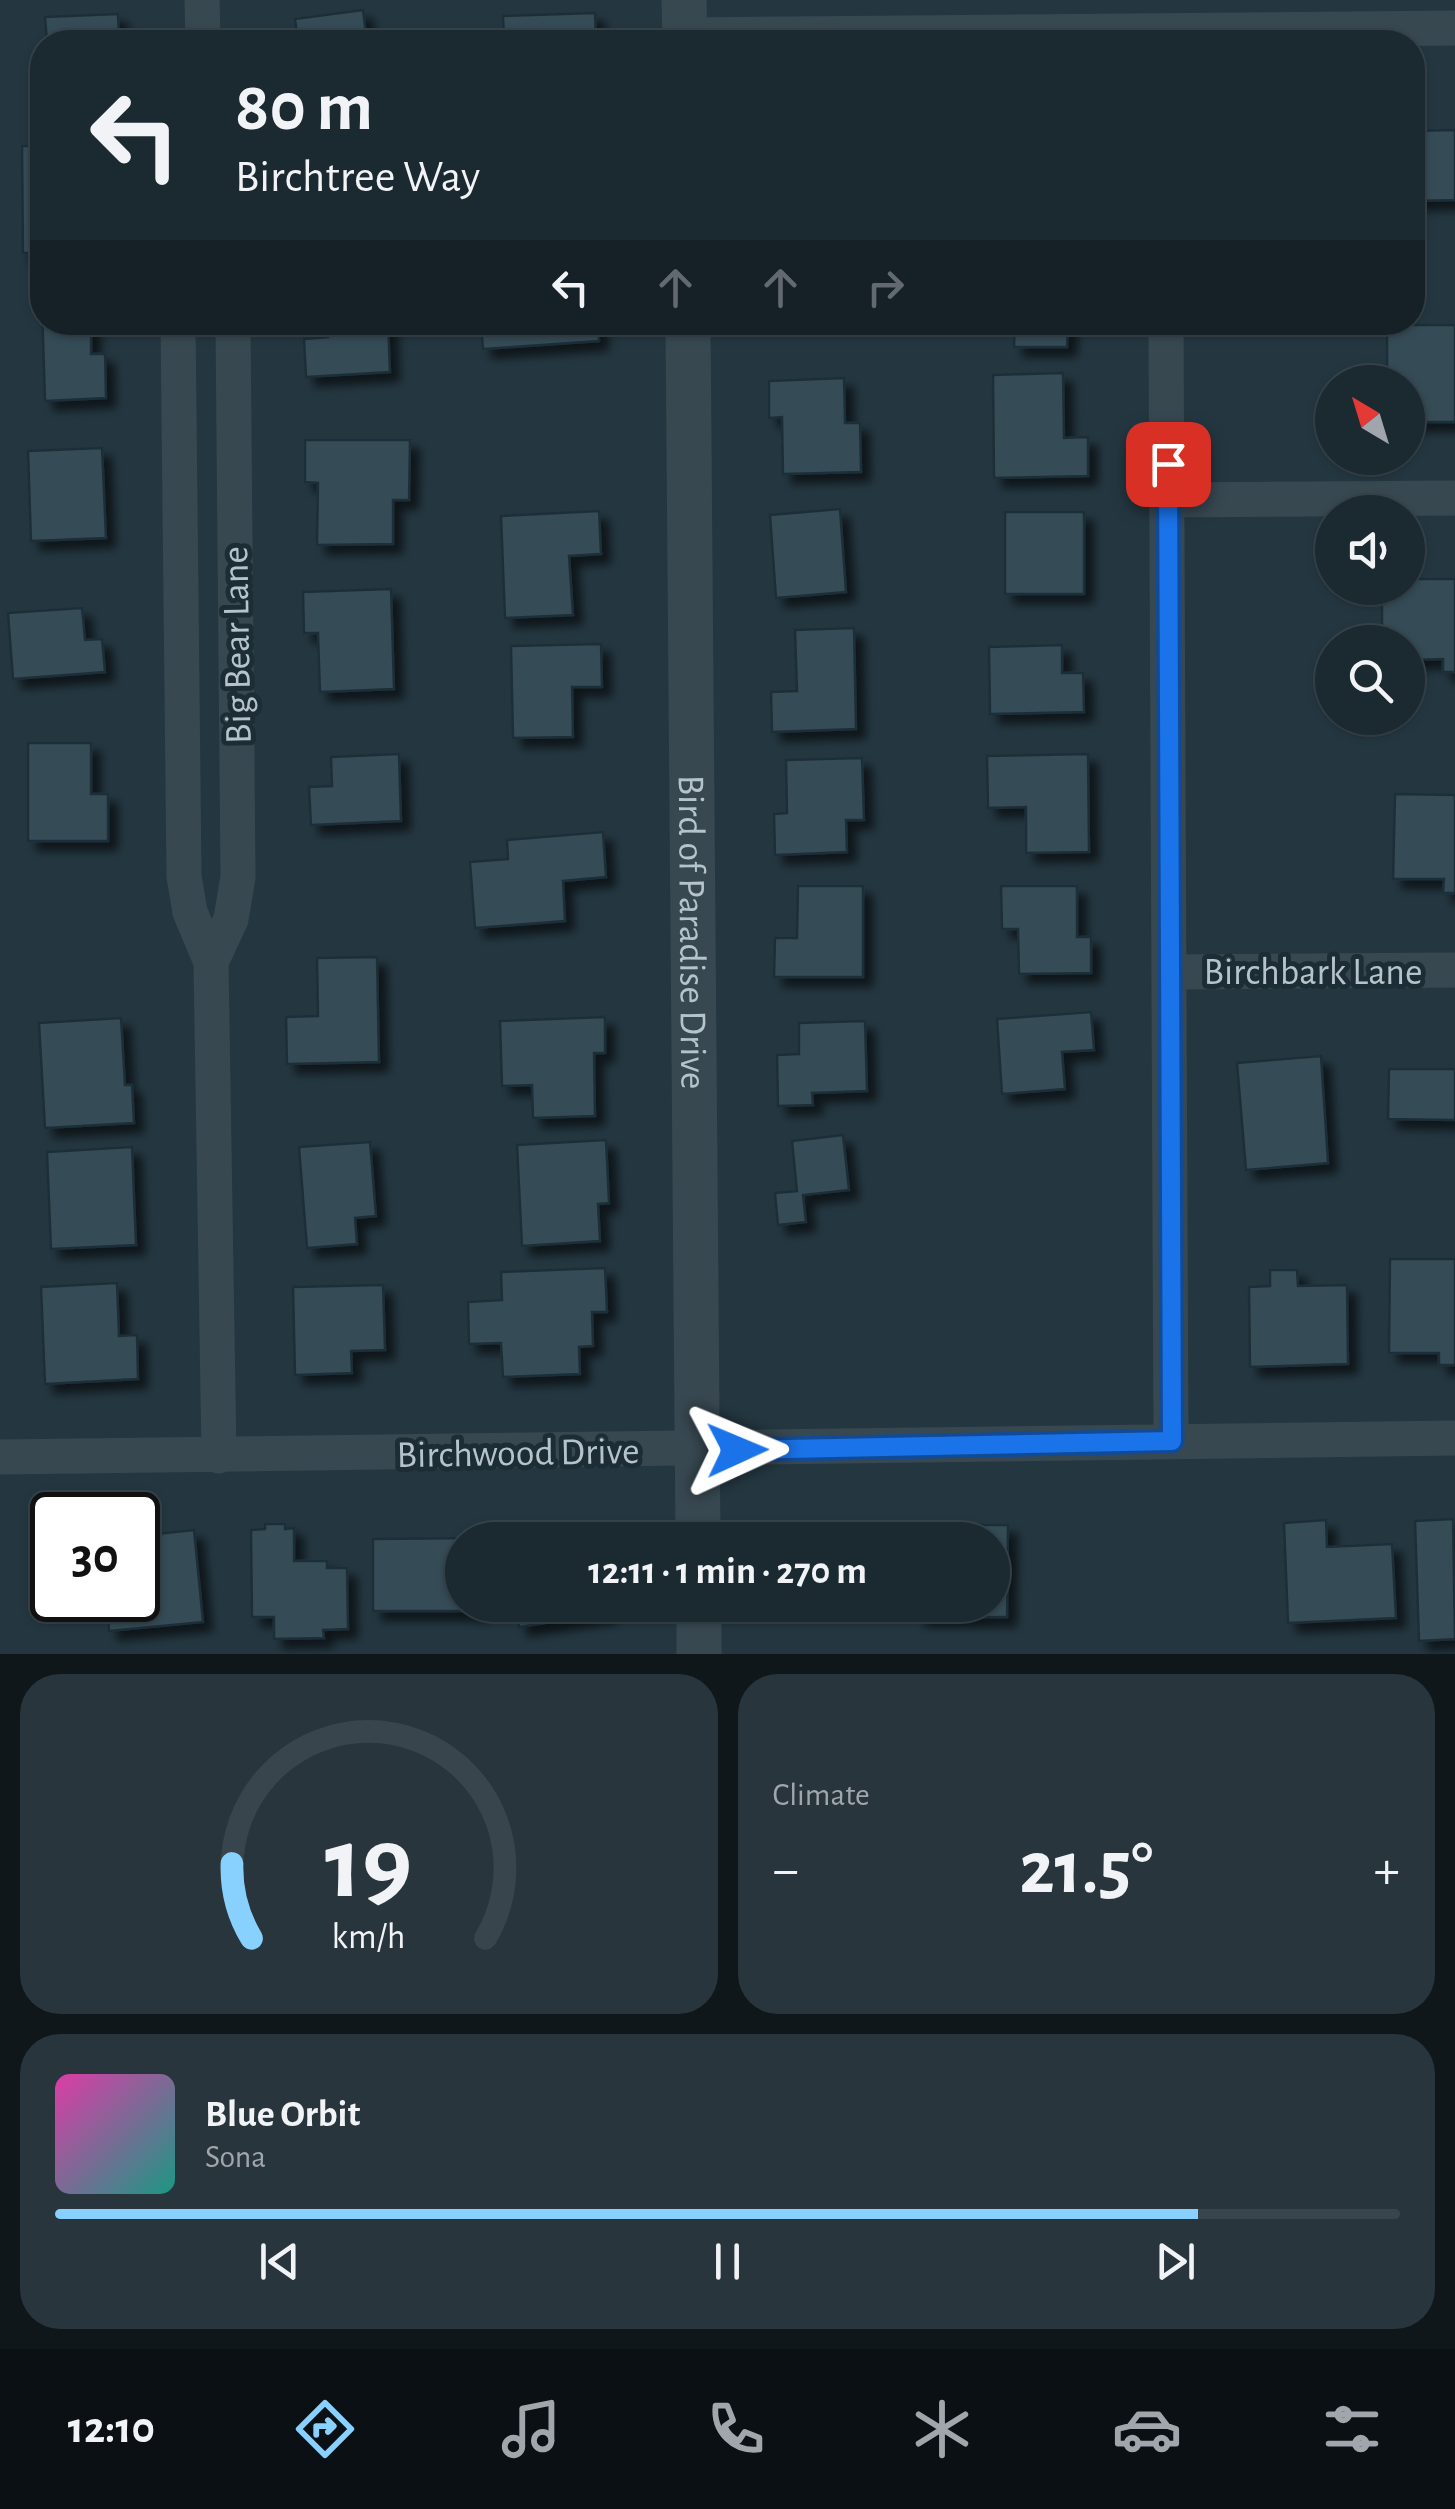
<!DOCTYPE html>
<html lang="en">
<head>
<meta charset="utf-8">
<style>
	body { margin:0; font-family:"Alegreya Sans",sans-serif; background:#28353d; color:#f1f3f6; height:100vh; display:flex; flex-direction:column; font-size:38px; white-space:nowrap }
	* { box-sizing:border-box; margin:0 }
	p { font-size:32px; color:#a0a6ab }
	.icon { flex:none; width:55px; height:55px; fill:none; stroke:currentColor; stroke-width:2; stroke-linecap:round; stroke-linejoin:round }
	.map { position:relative; height:1654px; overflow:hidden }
	.panel { display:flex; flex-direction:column; gap:20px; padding:20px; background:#0f171b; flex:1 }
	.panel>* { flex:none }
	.banner { position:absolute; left:30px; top:30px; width:1395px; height:305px; border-radius:40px; box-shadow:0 2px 8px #0004,0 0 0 2px #39454d; background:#1b2931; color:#f1f3f6; overflow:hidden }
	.needle { width:65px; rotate:322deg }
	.tools { position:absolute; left:1315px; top:365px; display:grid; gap:20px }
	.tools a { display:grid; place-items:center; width:110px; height:110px; border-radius:50%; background:#1b2931; box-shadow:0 2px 8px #0004,0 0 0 2px #39454d; font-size:50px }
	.speed { position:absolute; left:30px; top:1492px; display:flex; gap:20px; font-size:50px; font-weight:700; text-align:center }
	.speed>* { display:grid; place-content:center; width:130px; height:130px; border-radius:50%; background:#1b2931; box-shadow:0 2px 8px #0004,0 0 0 2px #39454d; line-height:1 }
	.speed .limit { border:5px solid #111; border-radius:15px; background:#fff; color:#111 }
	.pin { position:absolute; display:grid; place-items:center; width:85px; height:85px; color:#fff; margin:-42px; border-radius:20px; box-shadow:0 5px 15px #0006 }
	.me { position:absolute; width:110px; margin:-55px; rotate:89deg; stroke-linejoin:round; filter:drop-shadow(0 0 8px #0008) }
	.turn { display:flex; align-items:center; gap:35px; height:210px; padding:0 40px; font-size:45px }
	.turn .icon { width:130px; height:130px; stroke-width:2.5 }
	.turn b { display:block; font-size:70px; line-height:85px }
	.lanes { display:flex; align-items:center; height:95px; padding:0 40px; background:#0003; justify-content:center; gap:50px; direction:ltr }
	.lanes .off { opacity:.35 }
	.big { font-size:75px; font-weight:700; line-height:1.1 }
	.panel .widget { flex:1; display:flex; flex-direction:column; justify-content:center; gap:15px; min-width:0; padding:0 35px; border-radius:40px; background:#28353d }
	.panel .dial { align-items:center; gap:0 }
	.dial svg { height:260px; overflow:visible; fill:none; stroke:#39454d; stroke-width:7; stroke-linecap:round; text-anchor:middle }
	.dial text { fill:#f1f3f6; stroke:none }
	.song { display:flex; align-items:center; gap:30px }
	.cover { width:120px; height:120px; border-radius:15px; background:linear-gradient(135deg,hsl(320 70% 55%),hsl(170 70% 35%)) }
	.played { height:10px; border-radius:5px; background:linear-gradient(90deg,#88d0fd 85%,#39454d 85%) }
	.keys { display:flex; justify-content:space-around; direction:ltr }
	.heat { display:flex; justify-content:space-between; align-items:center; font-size:55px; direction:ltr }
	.panel .tiles { flex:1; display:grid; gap:20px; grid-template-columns:1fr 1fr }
	.widget:last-child { grid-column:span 2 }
	.trip { position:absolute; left:445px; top:1522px; width:565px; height:100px; border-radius:50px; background:#1b2931; box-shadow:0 2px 8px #0004,0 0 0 2px #39454d; font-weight:700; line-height:100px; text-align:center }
	.tab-bar { display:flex; height:160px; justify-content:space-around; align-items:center; background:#0b1014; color:#a0a6ab }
	.tab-bar .icon { width:70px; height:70px }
	.tab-bar .current { color:#88d0fd }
	.tab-bar b { font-size:45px; color:#f1f3f6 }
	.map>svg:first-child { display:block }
	.building { fill:#364c57; stroke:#1f2f38; stroke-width:2.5; filter:url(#shadow) }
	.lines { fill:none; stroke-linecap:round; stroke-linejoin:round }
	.minor { stroke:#384851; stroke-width:35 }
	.tertiary { stroke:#384851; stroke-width:45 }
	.route-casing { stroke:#114b97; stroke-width:25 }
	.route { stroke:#1a73e8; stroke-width:18 }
	.labels { text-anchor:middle; stroke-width:10; stroke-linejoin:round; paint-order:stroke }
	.street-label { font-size:38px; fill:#b5c3cb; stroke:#1d2d36 }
</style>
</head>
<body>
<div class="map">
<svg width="1455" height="1654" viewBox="0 0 1455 1654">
	<defs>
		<filter id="shadow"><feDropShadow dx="9" dy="9" stdDeviation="5" flood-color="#0009"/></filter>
	</defs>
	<rect width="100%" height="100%" fill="#243741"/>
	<!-- building -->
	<path class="building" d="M363,10L367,42H298L295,19Z
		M595,13L596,42H504L503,16Z
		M118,14L119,42H47L45,17Z
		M1455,130V200L1412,201V131Z
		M22,146H42V253H23Z
		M42,306V322H91V354H105L106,398L45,401Z
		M327,322H388L390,372L306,377L304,339L328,337Z
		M481,322H598L599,341L483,349Z
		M1015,322H1068L1067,347H1014Z
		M1387,325H1455V422H1408V382H1387Z
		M1063,373L1064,438L1088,437V476L994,478L993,375Z
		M844,378L845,423H860L861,472L783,474L782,417L769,418V381Z
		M305,440H410L409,500H393V544L317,545L318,483L305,482Z
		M102,448L106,538L31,541L28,451Z
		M840,509L846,592L776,598L770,515Z
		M599,511L601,554L569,556L573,615L505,618L501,516Z
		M1005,512H1084V594H1005Z
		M1408,579H1455V672H1443V659L1408,660V642H1382V588H1408Z
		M391,589L394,689L320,692L318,633H304L303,592Z
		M82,608L85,640L102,639L105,672L13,679L8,613Z
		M854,628L856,729L772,732L771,692L797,691L795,630Z
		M601,644L602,687H572L573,737L513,738L511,646Z
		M1062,645V673H1083L1084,712L990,714L989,647Z
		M28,743H91V794H108V841H28Z
		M399,754L401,821L311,825L309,787L332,786L331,757Z
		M1088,754L1089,852L1026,853V807L988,808L987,756Z
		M862,758L864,820H846L847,852L775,855L774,814L787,813L786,760Z
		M1395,794L1455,795V893H1443L1444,879H1393Z
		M603,832L606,877L563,881L565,921L475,928L470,862L508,859L507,840Z
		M798,886H863V977H774L775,938H797Z
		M1001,886H1077V937H1091V973L1019,974L1018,929H1002Z
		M377,957L379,1062L287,1064L286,1017L318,1016L317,958Z
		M1091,1012L1094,1050L1062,1052L1065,1089L1002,1094L997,1019Z
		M605,1017V1053H594L595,1116L533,1118L532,1085L502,1086L500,1021Z
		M121,1018L125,1085H132L134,1123L45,1128L39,1023Z
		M865,1021L867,1091L812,1093L813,1105L778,1106L777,1055L799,1054V1023Z
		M1321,1056L1328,1163L1246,1170L1237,1063Z
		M1389,1069H1455V1120L1388,1119Z
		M843,1135L849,1190L803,1195L806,1222L778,1225L775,1193L797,1191L792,1141Z
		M606,1140L609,1203L598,1204L600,1241L522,1246L517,1145Z
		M370,1142L376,1216L355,1218L357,1244L307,1248L299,1147Z
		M132,1147L136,1245L51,1249L47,1152Z
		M1390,1259H1455V1365H1439V1353H1389Z
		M605,1268L607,1312H592L593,1346L579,1347L580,1374L503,1377L501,1343L469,1344L468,1302L502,1300L501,1272Z
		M1270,1270H1297L1298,1286L1347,1285L1348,1364L1250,1367L1249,1287L1270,1286Z
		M117,1283L119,1336L137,1335L138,1379L45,1384L41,1287Z
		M383,1285L385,1350L351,1351L352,1373L295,1375L293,1287Z
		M1453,1519L1455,1639L1419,1641L1415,1521Z
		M1326,1520L1327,1547L1392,1544L1396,1618L1288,1623L1284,1523Z
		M265,1524H285V1529L294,1528V1561H327V1568H347L348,1629L323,1630L324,1638L274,1639V1617H252L251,1530L265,1529Z
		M971,1525H1008L1007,1617H917V1605H992V1540H970Z
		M562,1528L564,1540H506L505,1537Z
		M194,1530L203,1622L109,1631L107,1600H138V1560L159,1558L157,1534Z
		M482,1538L462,1540V1605H482L481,1611H373V1539Z
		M516,1605H607L609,1613L519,1627Z"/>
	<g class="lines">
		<!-- minor -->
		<path class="minor" d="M202,0L203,42
			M685,35L1455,28
			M178,322L184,876L190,912L211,962L231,919L238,877L233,322
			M1166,322L1171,1441
			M1168,500L1455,498
			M211,962L219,1456
			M1171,972L1455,970
			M0,1457L1455,1438"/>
		<!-- tertiary -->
		<g class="tertiary">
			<path d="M684,0L685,42"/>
			<path id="s1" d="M688,322L698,1540"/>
			<path d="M699,1605V1654"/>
		</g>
	</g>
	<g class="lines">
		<!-- route casing -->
		<g class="route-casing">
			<path id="route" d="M737,1450L1172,1441L1168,464"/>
		</g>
		<!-- route -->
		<use href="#route" class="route"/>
	</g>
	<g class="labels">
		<!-- street labels -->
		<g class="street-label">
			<text transform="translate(236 645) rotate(-91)" y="13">Big Bear Lane</text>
			<text dy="13" stroke="none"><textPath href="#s1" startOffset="610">Bird of Paradise Drive</textPath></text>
			<text x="1313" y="984">Birchbark Lane</text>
			<text transform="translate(518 1452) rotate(-1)" y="13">Birchwood Drive</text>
		</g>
	</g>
</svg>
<div class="tools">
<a><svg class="needle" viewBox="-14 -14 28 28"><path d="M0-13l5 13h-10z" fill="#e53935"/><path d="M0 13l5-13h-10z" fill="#a0a6ab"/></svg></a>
<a><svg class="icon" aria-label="sound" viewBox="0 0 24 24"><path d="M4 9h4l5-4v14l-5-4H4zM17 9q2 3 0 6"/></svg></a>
<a><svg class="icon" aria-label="search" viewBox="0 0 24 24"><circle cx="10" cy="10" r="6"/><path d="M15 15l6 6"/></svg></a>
</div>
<div class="speed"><div class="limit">30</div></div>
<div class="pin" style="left:1168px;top:464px;background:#d93025"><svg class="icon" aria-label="arrive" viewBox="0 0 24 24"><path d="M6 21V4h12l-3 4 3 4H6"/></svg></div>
<svg class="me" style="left:737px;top:1450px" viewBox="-20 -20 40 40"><path d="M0-17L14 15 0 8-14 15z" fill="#1a73e8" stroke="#fff" stroke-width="4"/></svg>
<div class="trip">12:11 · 1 min · 270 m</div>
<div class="banner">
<div class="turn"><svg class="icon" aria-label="left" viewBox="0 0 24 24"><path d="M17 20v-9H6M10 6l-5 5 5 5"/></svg><div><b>80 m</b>Birchtree Way</div></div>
<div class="lanes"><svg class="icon" aria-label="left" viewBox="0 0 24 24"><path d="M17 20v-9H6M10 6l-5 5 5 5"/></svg><svg class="icon off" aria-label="ahead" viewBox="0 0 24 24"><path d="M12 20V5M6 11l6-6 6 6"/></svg><svg class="icon off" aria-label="ahead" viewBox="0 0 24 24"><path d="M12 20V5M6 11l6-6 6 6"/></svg><svg class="icon off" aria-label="right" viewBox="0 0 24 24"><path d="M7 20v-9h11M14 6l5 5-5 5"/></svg></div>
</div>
</div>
<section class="panel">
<div class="tiles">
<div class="widget dial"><svg viewBox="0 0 100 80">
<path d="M14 69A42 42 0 1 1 86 69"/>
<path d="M14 69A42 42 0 0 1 8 46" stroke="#88d0fd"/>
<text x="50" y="56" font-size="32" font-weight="700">19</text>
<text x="50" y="72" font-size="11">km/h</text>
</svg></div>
<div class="widget"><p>Climate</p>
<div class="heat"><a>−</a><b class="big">21.5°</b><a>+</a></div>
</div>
<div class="widget">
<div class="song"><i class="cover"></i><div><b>Blue Orbit</b><p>Sona</p></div></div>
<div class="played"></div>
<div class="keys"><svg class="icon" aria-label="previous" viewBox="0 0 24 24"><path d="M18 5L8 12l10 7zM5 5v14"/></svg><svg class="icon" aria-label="pause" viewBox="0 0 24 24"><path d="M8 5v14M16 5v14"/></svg><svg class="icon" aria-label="next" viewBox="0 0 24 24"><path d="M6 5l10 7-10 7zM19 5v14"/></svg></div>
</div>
</div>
</section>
<nav class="tab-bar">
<b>12:10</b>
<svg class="icon current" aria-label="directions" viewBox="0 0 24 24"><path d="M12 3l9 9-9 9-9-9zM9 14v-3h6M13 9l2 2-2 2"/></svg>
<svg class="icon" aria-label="music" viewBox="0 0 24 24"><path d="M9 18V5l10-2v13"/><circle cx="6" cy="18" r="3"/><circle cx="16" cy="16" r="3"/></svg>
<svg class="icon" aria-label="phone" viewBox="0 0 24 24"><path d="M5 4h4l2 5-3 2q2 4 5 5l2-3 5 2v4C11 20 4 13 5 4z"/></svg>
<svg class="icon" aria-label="climate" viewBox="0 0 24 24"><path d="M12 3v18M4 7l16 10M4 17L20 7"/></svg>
<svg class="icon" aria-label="car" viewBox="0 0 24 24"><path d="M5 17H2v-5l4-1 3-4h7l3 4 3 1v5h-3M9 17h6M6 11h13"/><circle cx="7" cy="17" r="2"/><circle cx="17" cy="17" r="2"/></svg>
<svg class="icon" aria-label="filters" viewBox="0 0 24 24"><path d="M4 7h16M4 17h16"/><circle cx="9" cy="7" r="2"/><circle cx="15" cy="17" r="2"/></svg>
</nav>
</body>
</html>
